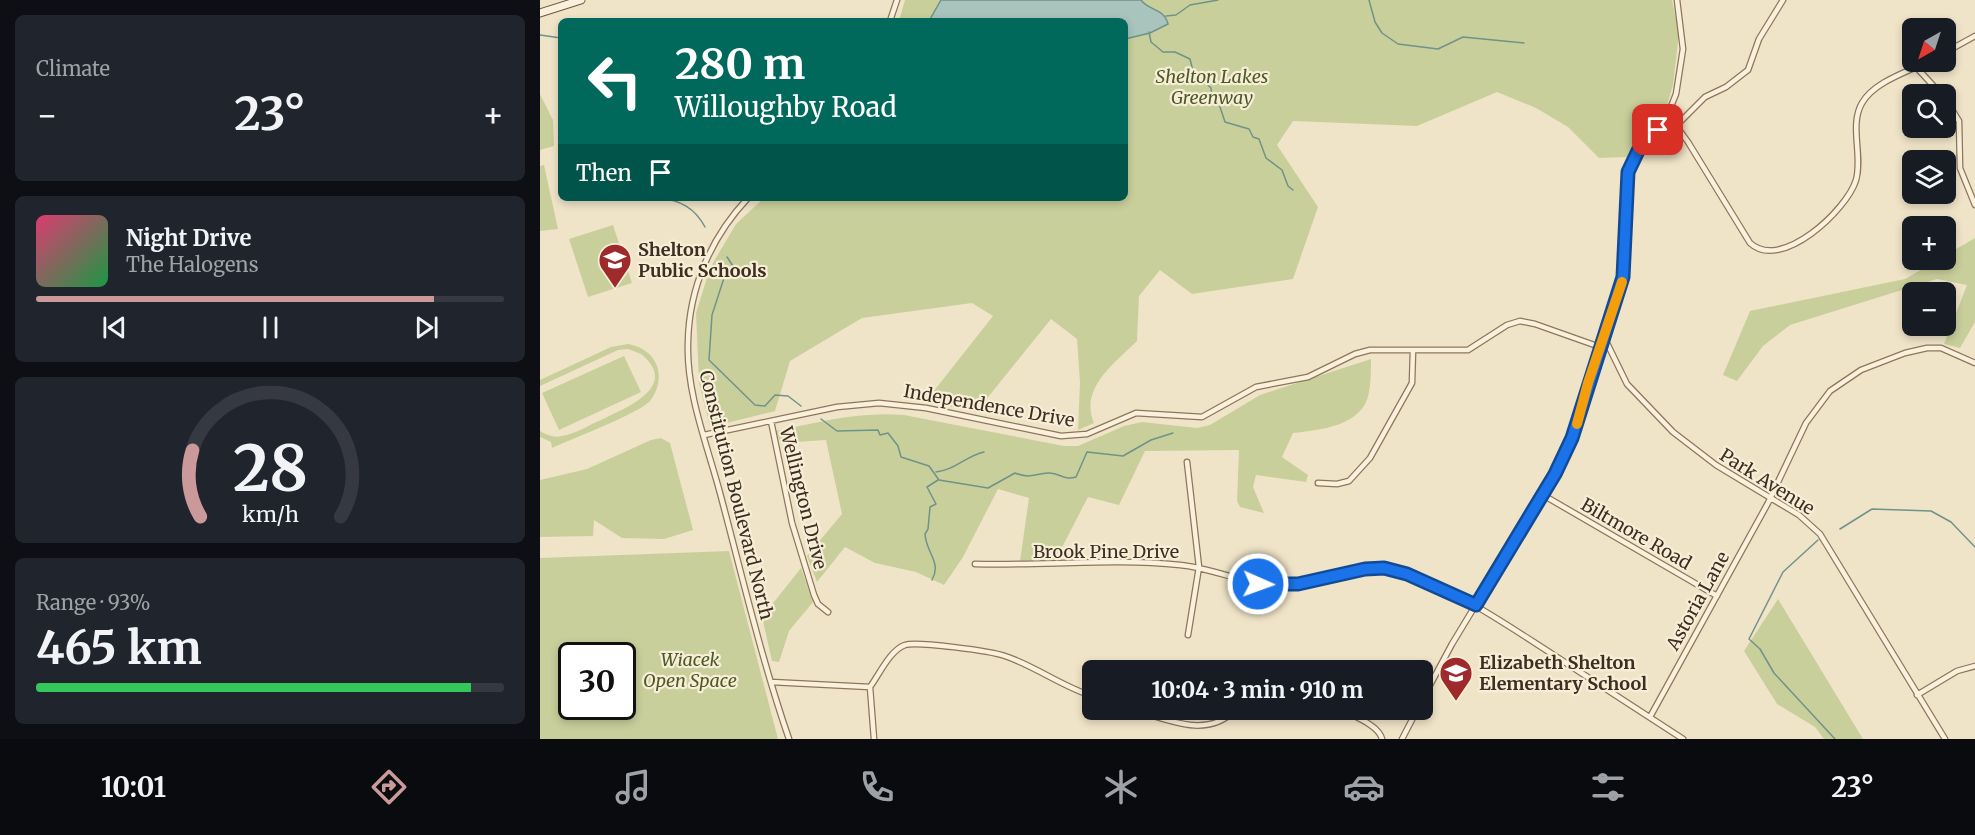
<!DOCTYPE html>
<html lang="en">
<head>
<meta charset="utf-8">
<style>
	body { margin:0; font-family:Merriweather,serif; background:#20242c; color:#f1f3f6; height:100vh; display:flex; flex-direction:column; font-size:22px; white-space:nowrap }
	* { box-sizing:border-box; margin:0 }
	p { font-size:20px; color:#9ea1a6 }
	.icon { flex:none; width:33px; height:33px; fill:none; stroke:currentColor; stroke-width:2; stroke-linecap:round; stroke-linejoin:round }
	.map { position:relative; flex:1; overflow:hidden }
	.side { display:flex; flex-direction:column; gap:15px; padding:15px; background:#0d0f14; width:540px }
	.side>* { flex:none }
	.guide { position:absolute; left:18px; top:18px; width:570px; height:183px; border-radius:9px; box-shadow:0 3px 9px #0003; background:#00695c; color:#fff; overflow:hidden }
	.needle { width:39px; rotate:219deg }
	.controls { position:absolute; left:1362px; top:18px; display:grid; gap:12px }
	.controls a { display:grid; place-items:center; width:54px; height:54px; border-radius:9px; background:#171b24; box-shadow:0 3px 9px #0003; font-size:30px }
	.speed { position:absolute; left:18px; top:642px; display:flex; gap:12px; font-size:30px; font-weight:700; text-align:center }
	.speed>* { display:grid; place-content:center; width:78px; height:78px; border-radius:50%; background:#171b24; box-shadow:0 3px 9px #0003; line-height:1 }
	.speed .limit { border:3px solid #111; border-radius:9px; background:#fff; color:#111 }
	.pin { position:absolute; display:grid; place-items:center; width:51px; height:51px; color:#fff; margin:-26px; border-radius:12px; box-shadow:0 3px 9px #0006 }
	.me { position:absolute; width:66px; margin:-33px; rotate:92deg; stroke-linejoin:round; filter:drop-shadow(0 0 4px #0008) }
	.turn { display:flex; align-items:center; gap:21px; height:126px; padding:0 18px; font-size:27px }
	.turn .icon { width:78px; height:78px; stroke-width:2.5 }
	.turn b { display:block; font-size:42px; line-height:51px }
	.then { display:flex; align-items:center; height:57px; padding:0 18px; background:#0003; gap:12px; font-size:22px }
	.big { font-size:45px; font-weight:700; line-height:1.1 }
	.side .card { flex:1; display:flex; flex-direction:column; justify-content:center; gap:9px; min-width:0; padding:0 21px; border-radius:9px; background:#20242c }
	.side .dial { align-items:center; gap:0 }
	.dial svg { height:156px; overflow:visible; fill:none; stroke:#363941; stroke-width:7; stroke-linecap:round; text-anchor:middle }
	.dial text { fill:#f1f3f6; stroke:none }
	.song { display:flex; align-items:center; gap:18px }
	.cover { width:72px; height:72px; border-radius:9px; background:linear-gradient(135deg,hsl(340 70% 55%),hsl(140 70% 35%)) }
	.played { height:6px; border-radius:3px; background:linear-gradient(90deg,#cc999b 85%,#363941 85%) }
	.keys { display:flex; justify-content:space-around; direction:ltr }
	.heat { display:flex; justify-content:space-between; align-items:center; font-size:33px; direction:ltr }
	.charge { height:9px; border-radius:4px; background:linear-gradient(90deg,#34c759 93%,#363941 0) }
	.trip { position:absolute; left:542px; top:660px; width:351px; height:60px; border-radius:9px; background:#171b24; box-shadow:0 3px 9px #0003; font-weight:700; line-height:60px; text-align:center }
	.tabs { display:flex; height:96px; justify-content:space-around; align-items:center; background:#090b0e; color:#9ea1a6 }
	.tabs .icon { width:42px; height:42px }
	.tabs .active { color:#cc999b }
	.tabs b { font-size:27px; color:#f1f3f6 }
	main { display:flex; flex:1; min-height:0 }
	.map>svg:first-child { display:block }
	.green { fill:#c9cf9b; fill-rule:evenodd }
	.water { fill:#a9c4bc; stroke:#6f938a; stroke-width:1.5 }
	.lines { fill:none; stroke-linecap:round; stroke-linejoin:round }
	.stream { stroke:#6f938a; stroke-width:1.5 }
	.street-casing { stroke:#8d765c; stroke-width:7 }
	.secondary-casing { stroke:#6f573f; stroke-width:9 }
	.street { stroke:#faf1dc; stroke-width:4.5 }
	.secondary { stroke:#faf1dc; stroke-width:7 }
	.route-casing { stroke:#114b97; stroke-width:15 }
	.route { stroke:#1a73e8; stroke-width:10 }
	.slow { stroke:#f59e0b; stroke-width:10 }
	.labels { text-anchor:middle; stroke-width:4.5; stroke-linejoin:round; paint-order:stroke }
	.park-label { font-size:18px; font-style:italic; fill:#4d5a26; stroke:#f7eed8 }
	.poi-label { font-size:18px; font-weight:bold; fill:#3d2e20; stroke:#f7eed8; text-anchor:start }
	.street-label { font-size:18px; fill:#3d2e20; stroke:#f7eed8 }
</style>
</head>
<body>
<main>
<section class="side">
<div class="card"><p>Climate</p>
<div class="heat"><a>−</a><b class="big">23°</b><a>+</a></div>
</div>
<div class="card">
<div class="song"><i class="cover"></i><div><b>Night Drive</b><p>The Halogens</p></div></div>
<div class="played"></div>
<div class="keys"><svg class="icon" aria-label="previous" viewBox="0 0 24 24"><path d="M18 5L8 12l10 7zM5 5v14"/></svg><svg class="icon" aria-label="pause" viewBox="0 0 24 24"><path d="M8 5v14M16 5v14"/></svg><svg class="icon" aria-label="next" viewBox="0 0 24 24"><path d="M6 5l10 7-10 7zM19 5v14"/></svg></div>
</div>
<div class="card dial"><svg viewBox="0 0 100 80">
<path d="M14 69A42 42 0 1 1 86 69"/>
<path d="M14 69A42 42 0 0 1 10 35" stroke="#cc999b"/>
<text x="50" y="56" font-size="32" font-weight="700">28</text>
<text x="50" y="72" font-size="11">km/h</text>
</svg></div>
<div class="card"><p>Range · 93%</p><b class="big">465 km</b><div class="charge"></div></div>
</section>
<div class="map">
<svg width="1435" height="739" viewBox="0 0 1435 739">
	<rect width="100%" height="100%" fill="#f0e4c8"/>
	<!-- green -->
	<path class="green" d="M365,0H1132L1139,33L1133,85L1125,112L1089,157L1059,158L1028,127L996,108L957,92L877,126L753,121L737,145L778,207L753,279L652,294L620,270L599,296L597,341C575,363 539,388 554,423L538,430L540,382L537,339L511,319L436,412L386,401L453,316L432,303L322,318L250,361L235,411L170,427L159,383L156,313L170,268L196,224L224,198H585V21H359Z
		M0,94L13,120L14,146L0,150Z
		M4,165L18,229L0,231V166Z
		M73,225L92,283L48,297L29,239Z
		M1435,238V322L1420,348L1404,344L1427,285L1397,279L1250,325L1223,346L1197,381L1183,375L1210,311L1365,279L1398,260H1406V255Z
		M88,344C101,346 112,353 117,366C121,377 118,391 110,401C96,415 33,438 12,448L11,442L0,437V431C7,435 14,438 22,436C35,434 49,425 61,420C85,408 141,387 101,354L88,349L78,350L0,386V380L71,347Z
		M84,356L101,392L19,430L2,393Z
		M831,359C831,370 831,381 829,392C824,426 780,430 753,433L742,457L768,475L766,482L716,475L713,487L724,513L700,507L697,501L699,450L605,451L579,505L548,497L516,559L480,561L489,498L458,489L423,557L404,585L376,572L335,563L305,547L277,582L267,556L302,514L286,440L241,443L236,431C278,422 321,411 364,415L524,446H538L584,426L602,422L657,428L670,425L720,395Z
		M121,438L130,443L153,530L124,539L82,538L54,520L53,536L0,537V480L47,469L111,440Z
		M189,551L238,739H0V558ZM32,656H82V706H32Z
		M261,568L273,602L249,631L239,662L232,661L222,617Z
		M1238,599L1323,739H1284L1275,727L1237,704L1204,651Z"/>
	<!-- water -->
	<path class="water" d="M401,0H601C609,11 624,8 628,24L610,33L585,39V21H389Z"/>
	<g class="lines">
		<!-- stream -->
		<path class="stream" d="M829,0L835,22L842,33L858,44L898,49L923,37L984,43
			M626,16L636,15L650,5L678,0
			M609,32L611,42L623,52H635L650,59L653,71L671,88L672,99L679,104L685,122L709,129L713,137L719,139L726,158L742,170L748,186L753,190
			M0,35L21,38
			M119,198C140,200 155,208 165,227
			M187,257L193,266L184,278L172,315L169,360L215,405L225,406L235,395L248,396L261,406
			M281,419L297,431L338,430L340,435L348,433L358,446L361,457L389,466L399,480L448,488L475,473C489,479 495,474 508,473C520,472 522,481 536,477L547,452L583,456L611,440L633,433
			M396,472C415,470 426,456 444,452
			M1300,529L1332,509L1391,511L1411,522L1435,547
			M1278,540L1243,572L1209,639L1220,649L1234,673L1295,739
			M392,580C402,562 386,553 385,534L388,529L390,507L396,504L387,487L398,480"/>
		<!-- street casing -->
		<g class="street-casing">
			<path id="street" d="M350,21L357,0
				M1406,52L1435,36
				M1376,67L1401,94
				M1406,100L1419,121L1420,168L1435,205
				M1123,123L1140,131L1148,142L1210,243C1241,272 1307,210 1316,180C1323,156 1309,125 1322,103C1334,82 1367,72 1387,62
				M1134,128L1165,97L1186,87L1208,70L1219,39L1243,0
				M208,198C171,237 149,288 148,342C146,393 167,444 180,493C202,575 221,658 249,739
				M1064,337L1087,384L1133,432L1176,465L1259,515L1280,534L1405,739
				M231,421L252,523L274,595L278,604L288,612
				M164,435L297,407L339,403L386,408L521,436L547,434L596,413L662,417L716,387L768,377L815,354L830,350H928L967,325L980,321L995,324L1060,347
				M647,462L659,567L648,635
				M778,483L797,484L809,481L830,458L872,383L873,350
				M1003,495L1177,596
				M435,564C503,566 572,558 640,565C673,568 703,584 737,585C781,586 823,559 867,574C917,591 961,621 1006,650C1052,680 1097,709 1143,739
				M231,682L330,687
				M1377,695L1417,671L1435,666
				M882,700L912,644L1015,474L1032,438L1083,277L1088,172L1099,151L1126,119L1136,94L1143,49L1137,0
				M595,710C628,720 667,739 695,710
				M802,710C813,716 839,725 842,739
				M1110,717L1228,503L1266,423L1290,391L1321,370L1365,353L1387,348H1401L1435,363
				M334,739L330,687C339,675 350,650 365,645C376,641 451,651 465,656C495,666 521,686 552,696
				M862,739L877,710"/>
		</g>
		<!-- secondary casing -->
		<g class="secondary-casing">
			<path id="secondary" d="M0,13L41,0"/>
		</g>
		<!-- street -->
		<use href="#street" class="street"/>
		<!-- secondary -->
		<use href="#secondary" class="secondary"/>
	</g>
	<g class="lines">
		<!-- route casing -->
		<g class="route-casing">
			<path id="route" d="M718,584H758L825,569L844,568L867,574L936,605L1015,474L1032,438L1083,277L1088,172L1098,151L1118,130"/>
		</g>
		<!-- route -->
		<use href="#route" class="route"/>
		<!-- slow -->
		<path class="slow" d="M1037,424L1048,383L1082,282"/>
	</g>
	<!-- icons -->
	<defs>
		<g id="school-pin" transform="scale(1.725)"><path d="M0 17L-7.5 6A9.5 9.5 0 1 1 7.5 6Z" fill="#9e2a2b" stroke="#f7eed8"/><path d="M0-5L7-2L0 1L-7-2ZM-4 1L0 2.5L4 1V4Q0 6-4 4Z" fill="#fff"/></g>
	</defs>
	<g fill-rule="evenodd">
		<use href="#school-pin" x="75" y="260"/>
		<use href="#school-pin" x="916" y="673"/>
	</g>
	<g class="labels">
		<!-- park labels -->
		<g class="park-label">
			<text x="672" y="83">Shelton Lakes<tspan x="672" dy="21">Greenway</tspan></text>
			<text x="150" y="666">Wiacek<tspan x="150" dy="21">Open Space</tspan></text>
		</g>
		<!-- poi labels -->
		<g class="poi-label">
			<text x="98" y="256">Shelton<tspan x="98" dy="21">Public Schools</tspan></text>
			<text x="939" y="669">Elizabeth Shelton<tspan x="939" dy="21">Elementary School</tspan></text>
		</g>
		<!-- street labels -->
		<g class="street-label">
			<text transform="translate(449 406) rotate(10)" y="6">Independence Drive</text>
			<text transform="translate(1227 482) rotate(32)" y="6">Park Avenue</text>
			<text transform="translate(196 495) rotate(76)" y="6">Constitution Boulevard North</text>
			<text transform="translate(263 498) rotate(76)" y="6">Wellington Drive</text>
			<text transform="translate(1096 534) rotate(30)" y="6">Biltmore Road</text>
			<text x="566" y="558">Brook Pine Drive</text>
			<text transform="translate(1158 601) rotate(-61)" y="6">Astoria Lane</text>
		</g>
	</g>
</svg>
<div class="controls">
<a><svg class="needle" viewBox="-14 -14 28 28"><path d="M0-13l5 13h-10z" fill="#e53935"/><path d="M0 13l5-13h-10z" fill="#9ea1a6"/></svg></a>
<a><svg class="icon" aria-label="search" viewBox="0 0 24 24"><circle cx="10" cy="10" r="6"/><path d="M15 15l6 6"/></svg></a>
<a><svg class="icon" aria-label="layers" viewBox="0 0 24 24"><path d="M12 4l9 5-9 5-9-5zM3 14l9 5 9-5"/></svg></a>
<a>+</a>
<a>−</a>
</div>
<div class="speed"><div class="limit">30</div></div>
<div class="pin" style="left:1118px;top:130px;background:#d93025"><svg class="icon" aria-label="arrive" viewBox="0 0 24 24"><path d="M6 21V4h12l-3 4 3 4H6"/></svg></div>
<svg class="me" style="left:718px;top:584px" viewBox="-20 -20 40 40"><circle r="17" fill="#1a73e8" stroke="#fff" stroke-width="3"/><path d="M0-11L8 9 0 5-8 9z" fill="#fff"/></svg>
<div class="trip">10:04 · 3 min · 910 m</div>
<div class="guide">
<div class="turn"><svg class="icon" aria-label="left" viewBox="0 0 24 24"><path d="M17 20v-9H6M10 6l-5 5 5 5"/></svg><div><b>280 m</b>Willoughby Road</div></div>
<div class="then">Then<svg class="icon" aria-label="arrive" viewBox="0 0 24 24"><path d="M6 21V4h12l-3 4 3 4H6"/></svg></div>
</div>
</div>
</main>
<nav class="tabs">
<b>10:01</b>
<svg class="icon active" aria-label="directions" viewBox="0 0 24 24"><path d="M12 3l9 9-9 9-9-9zM9 14v-3h6M13 9l2 2-2 2"/></svg>
<svg class="icon" aria-label="music" viewBox="0 0 24 24"><path d="M9 18V5l10-2v13"/><circle cx="6" cy="18" r="3"/><circle cx="16" cy="16" r="3"/></svg>
<svg class="icon" aria-label="phone" viewBox="0 0 24 24"><path d="M5 4h4l2 5-3 2q2 4 5 5l2-3 5 2v4C11 20 4 13 5 4z"/></svg>
<svg class="icon" aria-label="climate" viewBox="0 0 24 24"><path d="M12 3v18M4 7l16 10M4 17L20 7"/></svg>
<svg class="icon" aria-label="car" viewBox="0 0 24 24"><path d="M5 17H2v-5l4-1 3-4h7l3 4 3 1v5h-3M9 17h6M6 11h13"/><circle cx="7" cy="17" r="2"/><circle cx="17" cy="17" r="2"/></svg>
<svg class="icon" aria-label="filters" viewBox="0 0 24 24"><path d="M4 7h16M4 17h16"/><circle cx="9" cy="7" r="2"/><circle cx="15" cy="17" r="2"/></svg>
<b>23°</b>
</nav>
</body>
</html>
